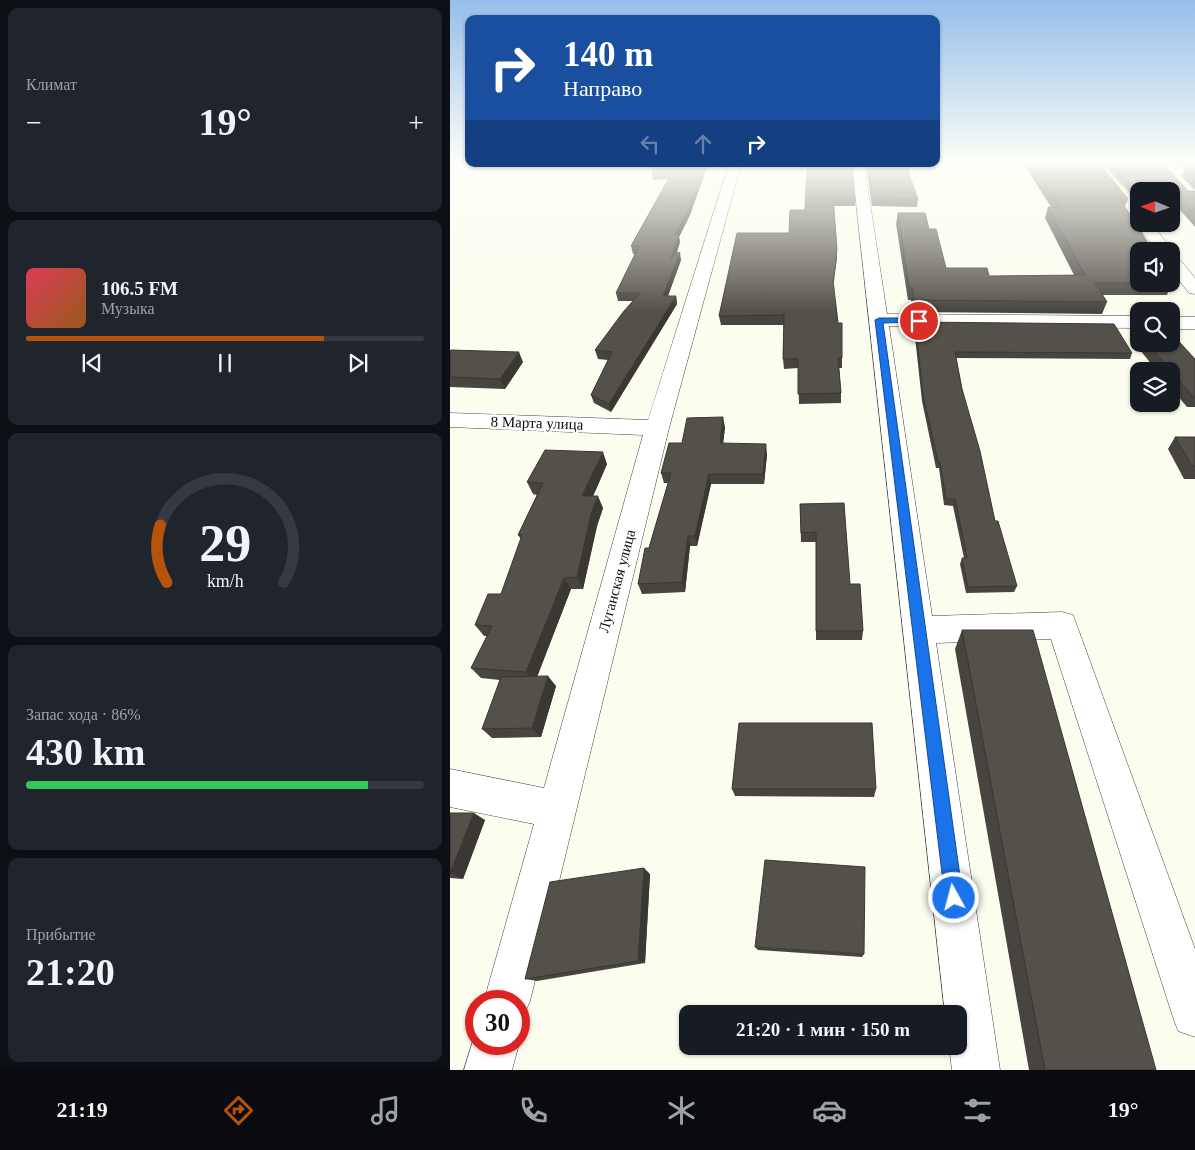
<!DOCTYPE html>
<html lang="ru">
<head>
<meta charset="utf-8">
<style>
	body { margin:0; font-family:"Times New Roman",serif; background:#20242c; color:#f1f3f6; height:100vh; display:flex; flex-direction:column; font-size:19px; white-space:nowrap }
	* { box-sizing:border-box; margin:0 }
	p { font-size:16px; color:#9ea1a6 }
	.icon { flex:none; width:28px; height:28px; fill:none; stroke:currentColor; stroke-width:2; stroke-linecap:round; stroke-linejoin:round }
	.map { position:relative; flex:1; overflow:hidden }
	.side { display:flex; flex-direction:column; gap:8px; padding:8px; background:#0d0f14; width:450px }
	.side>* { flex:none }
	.top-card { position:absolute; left:15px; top:15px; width:475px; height:152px; border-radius:10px; box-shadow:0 1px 4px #0004; background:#1a4fa0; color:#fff; overflow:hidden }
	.needle { width:32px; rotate:272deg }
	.tools { position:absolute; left:680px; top:182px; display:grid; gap:10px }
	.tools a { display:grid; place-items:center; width:50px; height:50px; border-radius:10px; background:#171b24; box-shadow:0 1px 4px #0004; font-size:25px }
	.speed { position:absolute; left:15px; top:990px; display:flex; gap:10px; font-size:25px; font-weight:700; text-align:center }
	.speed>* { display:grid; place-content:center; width:65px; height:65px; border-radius:50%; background:#171b24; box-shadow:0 1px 4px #0004; line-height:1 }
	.speed .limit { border:8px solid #d22; background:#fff; color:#111 }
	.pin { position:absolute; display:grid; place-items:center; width:42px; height:42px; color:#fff; margin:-21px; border:2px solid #fff; border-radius:50%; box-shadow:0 1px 5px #0007 }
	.me { position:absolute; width:55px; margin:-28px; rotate:353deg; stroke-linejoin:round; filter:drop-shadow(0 0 4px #0008) }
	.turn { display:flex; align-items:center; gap:18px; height:105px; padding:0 15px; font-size:22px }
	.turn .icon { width:65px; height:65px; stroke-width:2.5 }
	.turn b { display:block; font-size:35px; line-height:42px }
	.lanes { display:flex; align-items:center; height:48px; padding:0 15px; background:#0003; justify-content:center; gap:25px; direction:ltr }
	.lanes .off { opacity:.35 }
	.big { font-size:38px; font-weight:600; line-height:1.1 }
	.side .widget { flex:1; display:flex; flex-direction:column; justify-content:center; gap:8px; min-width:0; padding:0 18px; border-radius:10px; background:#20242c }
	.side .dial { align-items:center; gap:0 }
	.dial svg { height:130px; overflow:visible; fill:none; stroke:#363941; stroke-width:7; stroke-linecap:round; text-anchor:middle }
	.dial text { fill:#f1f3f6; stroke:none }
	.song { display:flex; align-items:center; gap:15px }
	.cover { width:60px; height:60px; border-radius:8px; background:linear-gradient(135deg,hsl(350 70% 55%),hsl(30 70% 35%)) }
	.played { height:5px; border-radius:2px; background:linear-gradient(90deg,#b45309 75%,#363941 75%) }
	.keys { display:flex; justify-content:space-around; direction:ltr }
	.heat { display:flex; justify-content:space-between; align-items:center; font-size:28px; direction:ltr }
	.charge { height:8px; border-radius:4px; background:linear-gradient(90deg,#34c759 86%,#363941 0) }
	.trip { position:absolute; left:229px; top:1005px; width:288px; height:50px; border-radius:10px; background:#171b24; box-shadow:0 1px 4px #0004; font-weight:600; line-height:50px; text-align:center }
	.tab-bar { display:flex; height:80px; justify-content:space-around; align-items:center; background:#090b0e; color:#9ea1a6 }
	.tab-bar .icon { width:35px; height:35px }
	.tab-bar .on { color:#b45309 }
	.tab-bar b { font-size:22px; color:#f1f3f6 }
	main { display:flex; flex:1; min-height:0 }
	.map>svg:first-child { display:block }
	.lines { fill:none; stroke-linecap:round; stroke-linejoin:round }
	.minor-casing { stroke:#3f3f3f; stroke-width:1 }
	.minor { fill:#fff; fill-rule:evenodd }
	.wall { fill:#484540 }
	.shaded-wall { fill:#3b3834 }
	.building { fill:#54504a; stroke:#3b3834 }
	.route { fill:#1a73e8; stroke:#114b97 }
	.labels { text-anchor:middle; stroke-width:5; stroke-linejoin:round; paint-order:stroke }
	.street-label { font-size:15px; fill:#0c0c0c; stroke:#fff }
</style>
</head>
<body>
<main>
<section class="side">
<div class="widget"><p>Климат</p>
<div class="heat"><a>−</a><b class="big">19°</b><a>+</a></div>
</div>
<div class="widget">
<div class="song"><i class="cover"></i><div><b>106.5 FM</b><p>Музыка</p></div></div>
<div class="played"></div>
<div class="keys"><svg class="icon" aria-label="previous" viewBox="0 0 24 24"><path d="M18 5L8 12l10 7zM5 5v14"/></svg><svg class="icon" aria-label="pause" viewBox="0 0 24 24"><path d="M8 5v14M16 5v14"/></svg><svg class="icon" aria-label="next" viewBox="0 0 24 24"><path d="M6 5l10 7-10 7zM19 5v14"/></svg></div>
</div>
<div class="widget dial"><svg viewBox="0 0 100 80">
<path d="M14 69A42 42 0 1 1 86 69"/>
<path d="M14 69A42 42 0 0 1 10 34" stroke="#b45309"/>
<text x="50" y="56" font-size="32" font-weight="700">29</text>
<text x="50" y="72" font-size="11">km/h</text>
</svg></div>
<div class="widget"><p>Запас хода · 86%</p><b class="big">430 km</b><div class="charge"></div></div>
<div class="widget"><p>Прибытие</p><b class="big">21:20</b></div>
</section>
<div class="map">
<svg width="745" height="1070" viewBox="0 0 745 1070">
	<rect width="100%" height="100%" fill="#fbfdee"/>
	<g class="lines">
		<!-- minor casing -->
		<g class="minor-casing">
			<path id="minor" d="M640,163H652L689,207V224H702L723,251L721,254V251H707L686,224L688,221L684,220Z
				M695,163H714L745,171V179L697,166Z
				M279,164H291L219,428L80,1001L73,1017L69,1019V1001H34L84,824L0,807V769L94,788L193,435L0,427V413L198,420Z
				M402,164H414L437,314L689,316V328L439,326L482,616L612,612L623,615L745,949V1037L728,1031L722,1014L601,639L486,643L550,1070H502L499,1046H508V1014H495Z
				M721,254L727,256L745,278V294L739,293L721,270Z
				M721,317H745V329H721Z
				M26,1031V1044H69L62,1070H14Z"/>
		</g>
		<!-- minor -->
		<use href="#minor" class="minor"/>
	</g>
	<!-- wall -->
	<path class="wall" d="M573,163H649L678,199L675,206L689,251V284H721V281L722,283L717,295H653L657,302L652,314L462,312L461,300H458L446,224L448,213L479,229L496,268L539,276L624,275L595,218L598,207H601Z
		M653,163H719L717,168L738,191H745V227L730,210H721V191H689V204Z
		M720,163H745V190L732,177L736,167Z
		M258,164L240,215L229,237L230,242L227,252L231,260L218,296H226L227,304L161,412L144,403L141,395L158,360L148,359L145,350L183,301H168L166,293L185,254H183L181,246L218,179L203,180L202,173Z
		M357,164L405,198V206H384L387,258L383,284L392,358V368H389L391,393V403L349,404L348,368L334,369L333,359L334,325H271L269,316L339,233L355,210Z
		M416,164H457L461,180L468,199L467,207L422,206Z
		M465,322L682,353L680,359L506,358L512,389L545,521L567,586L564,592L516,593L510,564L512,558H514L503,506L494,505L489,468H486L472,401L464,328Z
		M689,326V344H721L745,359V407H737L721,388V371H707L681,339L685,329Z
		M0,351L73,362L55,389L0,387Z
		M275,427L273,443L317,454L314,484H261L247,546H240L235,592L192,594L188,584L218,483H214L211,473Z
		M725,437H745V479H734L718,449Z
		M157,464L143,496L153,508L147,526L133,589H121L87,677L106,686L91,737L42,738L32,729L50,680L31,678L21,668L37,636H34L25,625L51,594L71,539L68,535L87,495L83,494L77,482Z
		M350,504L400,584L413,631L412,640H366V542H351Z
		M512,630L706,1070H579L505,649Z
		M282,789H426L424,797L285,796Z
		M0,813L35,820L13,879L0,878Z
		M200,874L195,963L87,981L75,979Z
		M305,947L414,954L412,957L308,950Z"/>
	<!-- shaded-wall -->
	<path class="shaded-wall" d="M255,164H258L240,215L229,237L230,242L222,266L221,258L225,235Z
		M387,249V258L383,289V280Z
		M230,253L231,260L215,304L213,296Z
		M226,296L227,304L161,412L159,404Z
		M69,352L73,362L55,389L50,379Z
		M273,417L275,427L272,454L270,443Z
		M316,444L317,454L314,484L313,474Z
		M153,452L157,464L138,508L132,496Z
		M259,474L261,484L247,546L245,536Z
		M148,496L153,508L147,526L133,589L127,577L141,514Z
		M238,536L240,546L235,592L232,582Z
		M114,578L121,589L85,682L76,672Z
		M98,676L106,686L91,737L82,728Z
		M24,813L35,820L13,879L0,873Z
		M194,868L200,874L195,963L188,961Z"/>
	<!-- building -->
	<path class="building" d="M582,163H649L678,199H670L703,251H689V283H645L657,302L464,300L462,288L459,287L448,213H475L479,229H486L496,268H537L539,276L635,275L598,207L611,208Z
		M666,163H719L717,168L738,191H745V210L735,199H721V191H691Z
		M206,164H255L239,208L225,235H229L221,258L228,252L230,253L213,296H226L159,404L141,395L162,352L145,350L174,311L190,293H166L189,246H181L222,173H202Z
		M357,164H402L405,198L383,197L387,249L383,280L388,323H392V358H388L391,393L348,394V359H333L334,315L269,316L287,233H339L340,210H355Z
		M417,164H457L461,180L468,199L423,198Z
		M736,167L745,169V175Z
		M465,322L664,324L682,353L505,352L512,389L530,451L545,521H548L567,586L518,587L512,558H517L505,499H496L490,462H488L473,395Z
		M689,326V333L685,329Z
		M721,333L745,359V397H743L698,344H721Z
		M1,350L69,352L50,379L0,377V351Z
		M273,417L270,443L316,444L313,474H259L245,536H238L232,582L188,584L195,548H199L221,473H211L219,443H232L237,418Z
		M725,437H745V466H742Z
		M95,450L153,452L132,496H148L141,514L127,577L114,578L76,672L21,668L42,626L25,625L38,594H51L72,535H68L93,483L77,482Z
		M394,503L400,584H410L413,631H366V532L351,533L350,504Z
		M512,630H583L706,1070H595Z
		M98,676L82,728L32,729L51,677Z
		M289,723H422L426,789H282Z
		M0,813H24L0,873Z
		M315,860L415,867L414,954L305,947Z
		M194,868L188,961L75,979L100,882Z"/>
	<!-- sky -->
	<linearGradient id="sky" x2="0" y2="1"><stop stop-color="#95beea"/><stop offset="0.52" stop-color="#fdfef7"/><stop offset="1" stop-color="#fdfef7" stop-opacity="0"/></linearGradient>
	<rect width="745" height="312" fill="url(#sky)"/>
	<!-- route -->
	<path class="route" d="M469,318L473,321L472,322L433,323L513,898L510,904L504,907L498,904L495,898L425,320L429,318Z"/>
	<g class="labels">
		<!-- street labels -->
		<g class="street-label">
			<text transform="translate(87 423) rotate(2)" y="5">8 Марта улица</text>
			<text transform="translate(167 581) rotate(-75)" y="5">Луганская улица</text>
		</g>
	</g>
</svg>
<div class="tools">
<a><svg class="needle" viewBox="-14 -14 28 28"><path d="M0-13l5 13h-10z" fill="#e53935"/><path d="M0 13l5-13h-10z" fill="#9ea1a6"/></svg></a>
<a><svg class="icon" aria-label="sound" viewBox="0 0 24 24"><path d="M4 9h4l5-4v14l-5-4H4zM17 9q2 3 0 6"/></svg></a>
<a><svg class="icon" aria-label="search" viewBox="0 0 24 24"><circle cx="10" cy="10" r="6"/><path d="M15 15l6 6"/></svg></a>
<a><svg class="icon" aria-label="layers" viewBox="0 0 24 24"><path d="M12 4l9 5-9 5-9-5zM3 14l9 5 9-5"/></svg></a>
</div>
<div class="speed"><div class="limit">30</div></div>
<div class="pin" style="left:469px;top:321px;background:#d93025"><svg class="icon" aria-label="arrive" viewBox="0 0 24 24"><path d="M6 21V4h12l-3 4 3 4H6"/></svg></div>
<svg class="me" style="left:504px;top:898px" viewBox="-20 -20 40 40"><circle r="17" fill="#1a73e8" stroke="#fff" stroke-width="3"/><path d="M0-11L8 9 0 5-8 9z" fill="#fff"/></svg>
<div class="trip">21:20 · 1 мин · 150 m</div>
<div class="top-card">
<div class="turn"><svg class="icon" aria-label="right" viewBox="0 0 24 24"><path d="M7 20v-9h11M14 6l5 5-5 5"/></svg><div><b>140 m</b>Направо</div></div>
<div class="lanes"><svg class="icon off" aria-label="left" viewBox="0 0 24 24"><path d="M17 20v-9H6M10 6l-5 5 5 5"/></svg><svg class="icon off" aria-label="ahead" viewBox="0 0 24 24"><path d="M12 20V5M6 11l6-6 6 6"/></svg><svg class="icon" aria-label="right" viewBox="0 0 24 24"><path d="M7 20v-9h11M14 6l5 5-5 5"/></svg></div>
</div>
</div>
</main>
<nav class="tab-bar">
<b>21:19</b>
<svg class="icon on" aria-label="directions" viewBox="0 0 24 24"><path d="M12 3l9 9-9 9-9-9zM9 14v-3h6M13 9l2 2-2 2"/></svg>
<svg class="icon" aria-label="music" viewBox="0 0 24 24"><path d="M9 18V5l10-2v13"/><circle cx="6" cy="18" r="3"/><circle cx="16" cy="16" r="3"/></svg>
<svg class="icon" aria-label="phone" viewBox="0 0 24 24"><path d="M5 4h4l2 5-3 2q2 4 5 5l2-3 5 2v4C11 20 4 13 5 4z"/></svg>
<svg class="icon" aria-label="climate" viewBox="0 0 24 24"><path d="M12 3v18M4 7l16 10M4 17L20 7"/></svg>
<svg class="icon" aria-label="car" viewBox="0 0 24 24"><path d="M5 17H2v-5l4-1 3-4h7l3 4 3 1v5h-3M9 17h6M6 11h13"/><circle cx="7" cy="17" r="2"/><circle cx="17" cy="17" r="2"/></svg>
<svg class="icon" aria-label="filters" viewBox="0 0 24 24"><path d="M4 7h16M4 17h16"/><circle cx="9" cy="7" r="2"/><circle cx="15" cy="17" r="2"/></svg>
<b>19°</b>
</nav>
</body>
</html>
